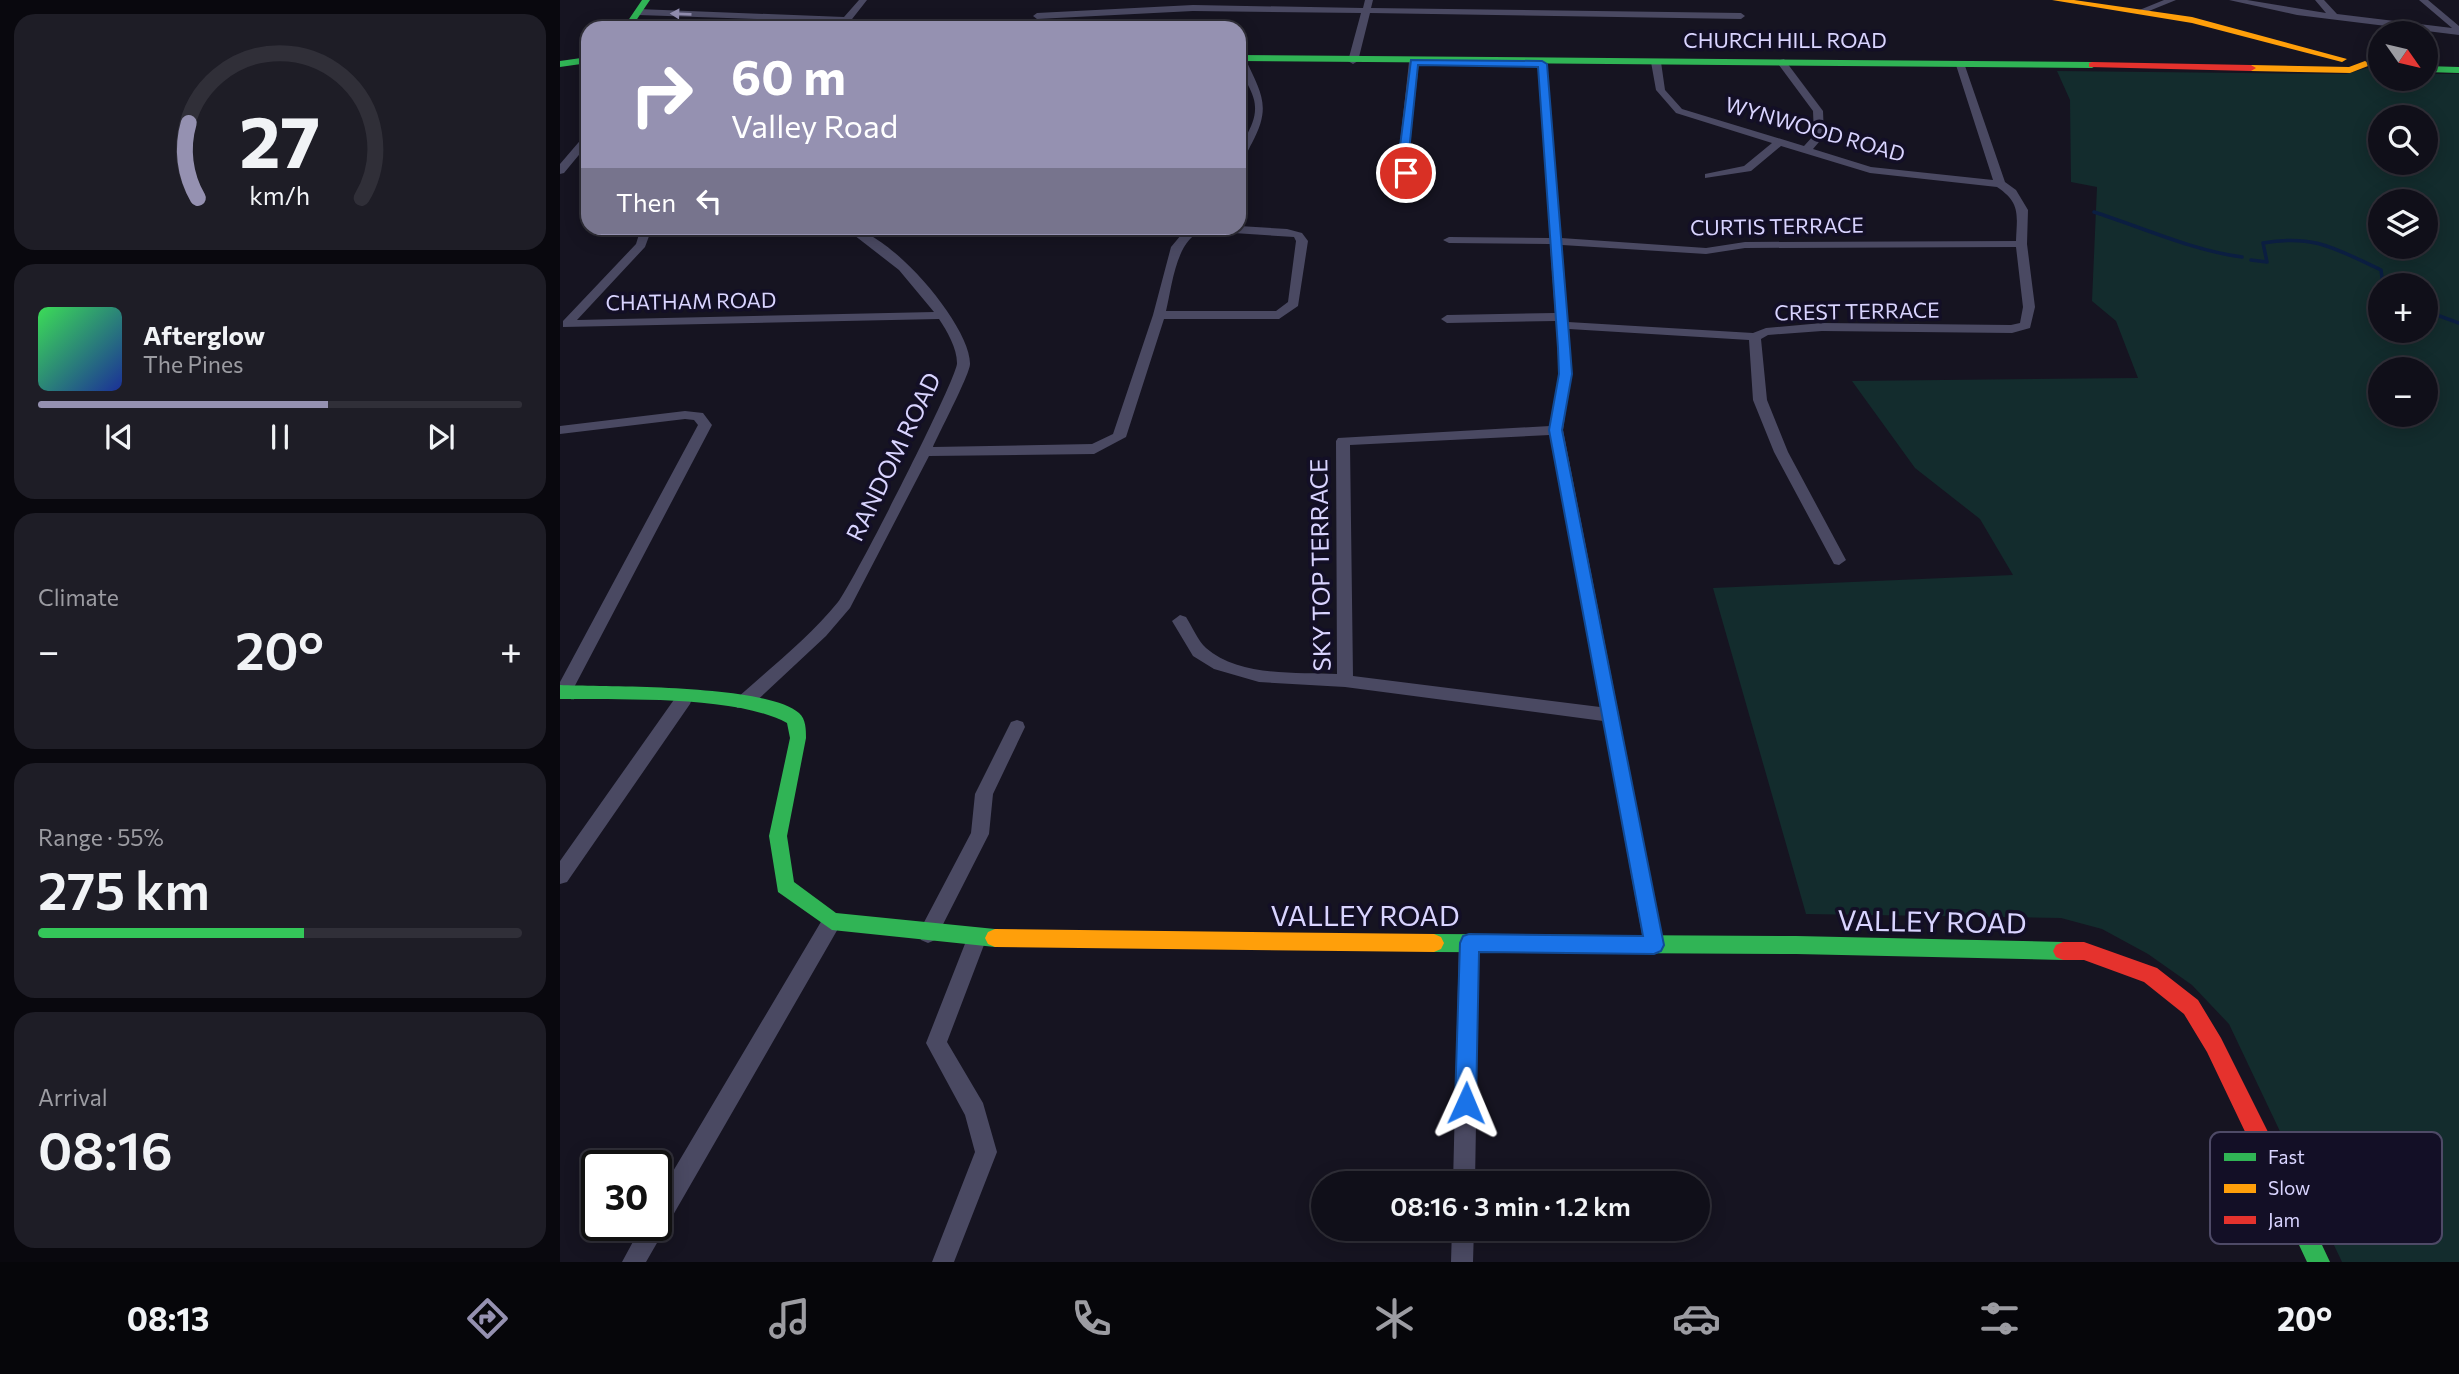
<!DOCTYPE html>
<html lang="en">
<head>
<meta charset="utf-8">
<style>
	body { margin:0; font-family:Commissioner,sans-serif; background:#1e1d26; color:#f1f3f6; height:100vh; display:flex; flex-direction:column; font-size:26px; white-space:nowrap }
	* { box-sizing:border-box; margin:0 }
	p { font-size:23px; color:#9c9ca2 }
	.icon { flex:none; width:38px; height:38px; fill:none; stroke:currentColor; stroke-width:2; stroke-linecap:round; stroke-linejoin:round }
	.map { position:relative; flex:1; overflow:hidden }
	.details { display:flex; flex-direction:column; gap:14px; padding:14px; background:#09080e; width:560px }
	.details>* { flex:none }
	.banner { position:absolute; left:21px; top:21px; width:665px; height:214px; border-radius:21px; box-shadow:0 4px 18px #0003,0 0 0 2px #302f38; background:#9591b1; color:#fff; overflow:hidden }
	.needle { width:46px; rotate:124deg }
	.tools { position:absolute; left:1808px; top:21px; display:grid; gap:14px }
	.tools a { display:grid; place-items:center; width:70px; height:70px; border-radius:50%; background:#100f19; box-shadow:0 4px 18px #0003,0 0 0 2px #302f38; font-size:35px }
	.speed { position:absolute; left:21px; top:1150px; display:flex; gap:14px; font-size:35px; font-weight:700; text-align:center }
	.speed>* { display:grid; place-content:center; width:91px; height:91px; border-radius:50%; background:#100f19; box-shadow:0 4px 18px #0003,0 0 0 2px #302f38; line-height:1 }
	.speed .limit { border:4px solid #111; border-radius:10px; background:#fff; color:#111 }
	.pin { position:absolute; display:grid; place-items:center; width:60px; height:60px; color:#fff; margin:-30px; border:4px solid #fff; border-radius:50%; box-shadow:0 2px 7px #0007 }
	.me { position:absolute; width:77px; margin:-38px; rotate:1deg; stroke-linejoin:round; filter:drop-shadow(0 0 5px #0008) }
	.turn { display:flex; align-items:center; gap:24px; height:147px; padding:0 35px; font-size:32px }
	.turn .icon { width:91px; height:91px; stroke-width:2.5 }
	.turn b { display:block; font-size:49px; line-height:60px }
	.then { display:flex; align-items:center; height:66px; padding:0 35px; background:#0003; gap:14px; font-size:26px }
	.big { font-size:52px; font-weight:600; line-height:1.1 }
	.details .widget { flex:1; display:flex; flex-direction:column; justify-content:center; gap:10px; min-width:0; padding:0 24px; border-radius:21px; background:#1e1d26 }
	.details .dial { align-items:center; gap:0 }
	.dial svg { height:182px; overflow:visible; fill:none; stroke:#302f38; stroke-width:7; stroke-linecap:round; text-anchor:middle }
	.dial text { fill:#f1f3f6; stroke:none }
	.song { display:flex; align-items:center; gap:21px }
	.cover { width:84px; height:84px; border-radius:10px; background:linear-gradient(135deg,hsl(130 70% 55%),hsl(230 70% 35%)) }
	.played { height:7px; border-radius:4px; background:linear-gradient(90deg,#9591b1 60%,#302f38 60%) }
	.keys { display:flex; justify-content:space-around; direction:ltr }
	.heat { display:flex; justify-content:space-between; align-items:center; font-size:38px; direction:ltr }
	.charge { height:10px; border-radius:5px; background:linear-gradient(90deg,#34c759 55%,#302f38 0) }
	.trip { position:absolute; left:751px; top:1171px; width:399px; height:70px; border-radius:35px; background:#100f19; box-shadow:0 4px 18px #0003,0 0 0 2px #302f38; font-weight:600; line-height:70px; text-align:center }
	.dock { display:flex; height:112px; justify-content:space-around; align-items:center; background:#06060a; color:#9c9ca2 }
	.dock .icon { width:49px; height:49px }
	.dock .active { color:#9591b1 }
	.dock b { font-size:32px; color:#f1f3f6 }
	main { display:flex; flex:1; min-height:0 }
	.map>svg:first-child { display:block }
	.green { fill:#132c2d; fill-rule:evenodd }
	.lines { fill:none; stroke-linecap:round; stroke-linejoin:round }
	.stream { stroke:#0b1e41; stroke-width:3.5 }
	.street { fill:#4a4962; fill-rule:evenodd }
	.fast { fill:#30b455; fill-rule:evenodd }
	.slow { fill:#ff9f0a; fill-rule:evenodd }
	.jam { fill:#e5322d; fill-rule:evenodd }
	.oneway { fill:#928eb0 }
	.route { fill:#1a73e8; stroke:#114b97; stroke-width:2 }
	.labels { text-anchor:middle; stroke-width:7; stroke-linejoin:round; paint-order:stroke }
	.far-street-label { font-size:21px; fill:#d9d4ff; stroke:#130f26 }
	.street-label { font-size:24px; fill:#d9d4ff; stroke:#130f26 }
	.near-street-label { font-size:28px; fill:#d9d4ff; stroke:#130f26 }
	.key { fill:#130f26; stroke:#4e4a67; stroke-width:2 }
	.key-label { font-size:19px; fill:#d9d4ff }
</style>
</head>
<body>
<main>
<section class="details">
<div class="widget dial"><svg viewBox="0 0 100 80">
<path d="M14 69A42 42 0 1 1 86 69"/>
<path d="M14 69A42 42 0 0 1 10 36" stroke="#9591b1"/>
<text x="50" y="56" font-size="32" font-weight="700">27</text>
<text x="50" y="72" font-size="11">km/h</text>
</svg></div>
<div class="widget">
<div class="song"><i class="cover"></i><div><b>Afterglow</b><p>The Pines</p></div></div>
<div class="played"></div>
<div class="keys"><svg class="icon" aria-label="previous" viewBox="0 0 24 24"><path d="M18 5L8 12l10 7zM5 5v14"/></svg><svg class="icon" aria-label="pause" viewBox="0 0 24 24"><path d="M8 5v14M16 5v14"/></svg><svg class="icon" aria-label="next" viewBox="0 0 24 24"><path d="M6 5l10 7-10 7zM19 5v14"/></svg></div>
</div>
<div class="widget"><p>Climate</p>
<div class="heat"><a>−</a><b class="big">20°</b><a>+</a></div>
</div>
<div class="widget"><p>Range · 55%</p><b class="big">275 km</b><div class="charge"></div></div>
<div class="widget"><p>Arrival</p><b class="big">08:16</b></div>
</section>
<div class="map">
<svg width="1899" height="1262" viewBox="0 0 1899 1262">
	<rect width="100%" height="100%" fill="#161421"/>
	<!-- green -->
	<path class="green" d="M1807,68L1820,70V79H1866V74H1899V1262H1782L1669,1024L1632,985L1588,954L1542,929L1501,918L1246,914L1153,588L1453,575L1420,519L1355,468L1292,381L1578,378L1556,321L1532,301L1537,187L1511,182L1510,100L1497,71L1786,74ZM1820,117H1866V163H1820ZM1820,201H1866V247H1820ZM1820,285H1866V331H1820ZM1820,369H1866V415H1820Z"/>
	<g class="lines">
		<!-- stream -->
		<path class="stream" d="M1534,212C1581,227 1634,251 1682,257
			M1691,260L1707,262L1703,243C1755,234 1776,249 1821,270L1823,285
			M1866,311L1899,323"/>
		<!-- street -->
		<path class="street" d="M299,0H307L285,28H279L280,22L78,15L74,12L78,9L284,17Z
			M805,0H813L811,8L1181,13L1185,16L1181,19L810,13L798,61L793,64L788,61L801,13L633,11L477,19L473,16L477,13L633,5L803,8Z
			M1604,0H1616L1584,13L1577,11Z
			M1669,0H1687L1766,13L1755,0H1764L1777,14L1892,28L1859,0H1868L1899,26V35L1737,15Z
			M680,55L685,58C701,93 712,106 692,143C688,150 686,157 679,160C679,141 696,127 695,107C695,89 676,73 680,55Z
			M854,59L859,62L848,161L856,169L849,175L832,174L830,168L838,161L849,62Z
			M1096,59L1101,62L1105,90L1122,109L1244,146L1254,135L1253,111L1216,61L1224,59L1263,111L1264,136L1253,149L1311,167L1433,180L1396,65L1404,63L1445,182L1456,190L1468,210L1467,244L1475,307L1470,328L1452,333L1262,331L1208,335L1201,339L1207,400L1228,452L1286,560L1279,565L1274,564L1214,452L1193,400L1189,340L1009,329L1011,374L1003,430L1104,945L1101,951L1094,954L1087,951L1084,945L1043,721L785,687L699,682L654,669L633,656L612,621L620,615L626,617C632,626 638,641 646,648C679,677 736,672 777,674L776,441L778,438L990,426L999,374L996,321L887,323L881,319L887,315L995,313L990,244L889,243L883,240L889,237L990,238L979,62L987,64L1001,238L1146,248L1185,242L1456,241C1457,215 1461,203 1437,187L1310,173L1221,146L1191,171L1145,178V174L1184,166L1212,143L1116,113L1096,90L1091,62ZM1002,245L1146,254L1185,248L1456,247L1463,307L1460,323L1451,325L1262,323L1206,328L1193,333L1008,322ZM990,435L1040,707L793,676L790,445Z
			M28,135V144L4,173L0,174V164L24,136Z
			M679,226L727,229L742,233L748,241L738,306L719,319H604L566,437L534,454L369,456L290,608L266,636L189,708H177L175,703L177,698C211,667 249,638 278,602C293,583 398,377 397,363C397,348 387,331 379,319L3,327V321L76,244L81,228H92L85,247L17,320L374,312L339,270L285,228C324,224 411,325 410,364C410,374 379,433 373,447L532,444L553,434L593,315L611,247L626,229ZM643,231L734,237L736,241L728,302L716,311H606C612,287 616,238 643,231Z
			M125,411L143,413L152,425L9,697L0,698V682L138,425L134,420L125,419L0,434V426Z
			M124,692L130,694L132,699L130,704L7,882L0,884V861L118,694Z
			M457,720L463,722L465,727L433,794L429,834L375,940L368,943L361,940L358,934L361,928L411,833L415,794L451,722Z
			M272,912L279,915L282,921L279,927L86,1262H62L82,1225H96V1200L265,915Z
			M417,928L424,931L427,937L387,1042L423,1103L437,1152L394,1262H372L415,1152L405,1115L366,1043L410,931Z
			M909,934L916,937L919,943L915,1183H893L899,943L902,937Z
			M892,1228H914L913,1262H891Z"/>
		<!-- fast -->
		<path class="fast" d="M82,0H90L71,28H63Z
			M679,55L1532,62L1537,65L1532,68L679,61Z
			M28,57V63L0,67V61Z
			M1866,66L1899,67V73L1866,72Z
			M0,685C48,687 205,684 239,713C246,719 246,730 246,738L227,836L234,882L276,913L435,929L442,932L445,938L442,944L435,947L272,930L218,892L209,836L230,738L227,723C175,695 61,700 0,699Z
			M874,934L1236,936L1503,942L1510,945L1513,951L1510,957L1503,960L1236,954L874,952L867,949L864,943L867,937Z
			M1717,1163L1725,1166L1770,1262H1747L1706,1174L1709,1166Z"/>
		<!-- slow -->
		<path class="slow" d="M1492,0H1514L1632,17L1787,59L1782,62L1632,23Z
			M1805,61L1810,64L1808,66L1790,73L1691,71L1686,68L1691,65L1789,67Z
			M435,929L874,934L881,937L884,943L881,949L874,952L435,947L428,944L425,938L428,932Z"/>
		<!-- jam -->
		<path class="jam" d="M1532,62L1691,65L1696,68L1691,71L1529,67V63Z
			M1503,942H1524L1597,968L1638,1000L1661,1038L1725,1166L1728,1174L1725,1182L1717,1185L1709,1182L1647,1052L1624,1014L1584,982L1524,960H1503L1496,957L1493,951L1496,945Z"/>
	</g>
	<!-- one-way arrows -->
	<defs><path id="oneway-solid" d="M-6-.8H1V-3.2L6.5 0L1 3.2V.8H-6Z" transform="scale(1.75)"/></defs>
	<use class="oneway" href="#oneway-solid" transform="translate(121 14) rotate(-178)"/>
	<!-- route -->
	<path class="route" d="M851,60L982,61L987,64L1010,348L1012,374L1002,430L1104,945L1101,951L1094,954L919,952L916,1103L913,1111L906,1114L898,1111L895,1103L900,943L903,936L909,934L1083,936L989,430L999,374L998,348L978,67L858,65L848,161L857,169L846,176L841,173L845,169L838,162Z"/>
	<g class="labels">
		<!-- far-street labels -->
		<g class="far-street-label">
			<text x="1225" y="48">CHURCH HILL ROAD</text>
			<text transform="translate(1255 130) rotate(16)" y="7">WYNWOOD ROAD</text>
			<text transform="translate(1217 227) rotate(-1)" y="7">CURTIS TERRACE</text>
			<text transform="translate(131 302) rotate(-1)" y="7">CHATHAM ROAD</text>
			<text transform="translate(1297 312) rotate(-1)" y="7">CREST TERRACE</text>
		</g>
		<!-- street labels -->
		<g class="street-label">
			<text transform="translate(334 457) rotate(-64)" y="8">RANDOM ROAD</text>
			<text transform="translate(761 565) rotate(-91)" y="8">SKY TOP TERRACE</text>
		</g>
		<!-- near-street labels -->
		<g class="near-street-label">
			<text x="805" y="926">VALLEY ROAD</text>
			<text transform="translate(1372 922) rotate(1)" y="10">VALLEY ROAD</text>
		</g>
	</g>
	<!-- legend -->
	<rect x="1650" y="1132" width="232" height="112" rx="10" class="key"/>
	<rect x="1664" y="1153" width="32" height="8" fill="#30b455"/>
	<rect x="1664" y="1184" width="32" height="9" fill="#ff9f0a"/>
	<rect x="1664" y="1216" width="32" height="8" fill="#e5322d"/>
	<g class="key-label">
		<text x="1708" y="1164">Fast</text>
		<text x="1708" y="1195">Slow</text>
		<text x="1708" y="1227">Jam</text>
	</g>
</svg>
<div class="tools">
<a><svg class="needle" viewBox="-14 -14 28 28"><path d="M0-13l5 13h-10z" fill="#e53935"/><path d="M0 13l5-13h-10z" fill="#9c9ca2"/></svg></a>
<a><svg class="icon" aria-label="search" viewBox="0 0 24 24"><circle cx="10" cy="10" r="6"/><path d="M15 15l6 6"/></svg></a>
<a><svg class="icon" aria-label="layers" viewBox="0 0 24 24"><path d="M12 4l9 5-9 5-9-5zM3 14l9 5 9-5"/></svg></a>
<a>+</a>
<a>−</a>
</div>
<div class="speed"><div class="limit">30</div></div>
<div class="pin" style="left:846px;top:173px;background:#d93025"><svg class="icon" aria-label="arrive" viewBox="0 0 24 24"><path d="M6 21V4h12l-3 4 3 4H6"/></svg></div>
<svg class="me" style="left:906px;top:1103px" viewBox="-20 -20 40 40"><path d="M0-17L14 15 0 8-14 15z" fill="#1a73e8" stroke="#fff" stroke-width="4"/></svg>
<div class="trip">08:16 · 3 min · 1.2 km</div>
<div class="banner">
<div class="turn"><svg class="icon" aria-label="right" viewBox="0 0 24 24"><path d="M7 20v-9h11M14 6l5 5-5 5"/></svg><div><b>60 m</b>Valley Road</div></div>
<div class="then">Then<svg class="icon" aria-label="left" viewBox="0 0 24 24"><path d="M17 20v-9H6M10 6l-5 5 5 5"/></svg></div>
</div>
</div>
</main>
<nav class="dock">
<b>08:13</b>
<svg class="icon active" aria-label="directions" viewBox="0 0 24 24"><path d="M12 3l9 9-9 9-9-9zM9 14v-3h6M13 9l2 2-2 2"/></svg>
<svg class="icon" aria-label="music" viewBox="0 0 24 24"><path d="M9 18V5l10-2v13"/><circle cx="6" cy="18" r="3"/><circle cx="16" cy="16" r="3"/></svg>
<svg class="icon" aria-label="phone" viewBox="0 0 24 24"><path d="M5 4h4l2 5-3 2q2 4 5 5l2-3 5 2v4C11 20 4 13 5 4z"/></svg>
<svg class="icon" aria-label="climate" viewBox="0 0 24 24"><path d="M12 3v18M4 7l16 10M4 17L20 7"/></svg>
<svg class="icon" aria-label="car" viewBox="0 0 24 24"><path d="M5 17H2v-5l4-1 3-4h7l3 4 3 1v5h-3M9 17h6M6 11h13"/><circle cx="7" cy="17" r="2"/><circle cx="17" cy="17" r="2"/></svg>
<svg class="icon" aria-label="filters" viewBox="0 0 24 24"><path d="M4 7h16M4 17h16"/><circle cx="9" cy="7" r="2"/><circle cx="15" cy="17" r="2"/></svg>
<b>20°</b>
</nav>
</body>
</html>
